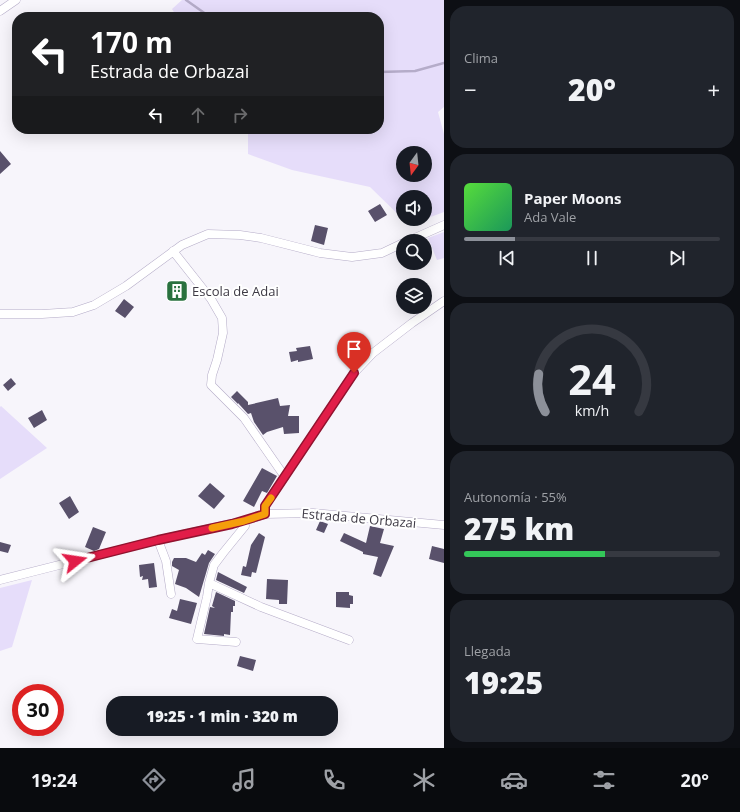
<!DOCTYPE html>
<html lang="es">
<head>
<meta charset="utf-8">
<style>
	body { margin:0; font-family:"Open Sans",sans-serif; background:#20242c; color:#f1f3f6; height:100vh; display:flex; flex-direction:column; font-size:15px; white-space:nowrap }
	* { box-sizing:border-box; margin:0 }
	p { font-size:13px; color:#9ea1a6 }
	.icon { flex:none; width:22px; height:22px; fill:none; stroke:currentColor; stroke-width:2; stroke-linecap:round; stroke-linejoin:round }
	.map { position:relative; flex:1; overflow:hidden }
	.sheet { display:flex; flex-direction:column; gap:6px; padding:6px; background:#0d0f14; width:296px }
	.sheet>* { flex:none }
	.hud { position:absolute; left:12px; top:12px; width:372px; height:122px; border-radius:16px; box-shadow:0 4px 16px #0002; background:#202124; color:#fff; overflow:hidden }
	.needle { width:26px; rotate:195deg }
	.tools { position:absolute; left:396px; top:146px; display:grid; gap:8px }
	.tools a { display:grid; place-items:center; width:36px; height:36px; border-radius:50%; background:#171b24; box-shadow:0 4px 16px #0002; font-size:20px }
	.speed { position:absolute; left:12px; top:684px; display:flex; gap:8px; font-size:20px; font-weight:700; text-align:center }
	.speed>* { display:grid; place-content:center; width:52px; height:52px; border-radius:50%; background:#171b24; box-shadow:0 4px 16px #0002; line-height:1 }
	.speed .limit { border:6px solid #d22; background:#fff; color:#111 }
	.pin { position:absolute; display:grid; place-items:center; width:34px; height:34px; color:#fff; margin:-41px -17px; border-radius:50% 50% 50% 0; rotate:-45deg; box-shadow:0 0 4px #0007 }
	.pin .icon { rotate:45deg }
	.me { position:absolute; width:44px; margin:-22px; rotate:75deg; stroke-linejoin:round; filter:drop-shadow(0 0 3px #0008) }
	.turn { display:flex; align-items:center; gap:14px; height:84px; padding:0 12px; font-size:18px }
	.turn .icon { width:52px; height:52px; stroke-width:2.5 }
	.turn b { display:block; font-size:28px; line-height:34px }
	.lanes { display:flex; align-items:center; height:38px; padding:0 12px; background:#0003; justify-content:center; gap:20px; direction:ltr }
	.lanes .off { opacity:.35 }
	.big { font-size:30px; font-weight:800; line-height:1.1 }
	.sheet .widget { flex:1; display:flex; flex-direction:column; justify-content:center; gap:6px; min-width:0; padding:0 14px; border-radius:16px; background:#20242c }
	.sheet .dial { align-items:center; gap:0 }
	.dial svg { height:104px; overflow:visible; fill:none; stroke:#363941; stroke-width:7; stroke-linecap:round; text-anchor:middle }
	.dial text { fill:#f1f3f6; stroke:none }
	.song { display:flex; align-items:center; gap:12px }
	.cover { width:48px; height:48px; border-radius:6px; background:linear-gradient(135deg,hsl(110 70% 55%),hsl(150 70% 35%)) }
	.played { height:4px; border-radius:2px; background:linear-gradient(90deg,#8c9099 20%,#363941 20%) }
	.keys { display:flex; justify-content:space-around; direction:ltr }
	.heat { display:flex; justify-content:space-between; align-items:center; font-size:22px; direction:ltr }
	.charge { height:6px; border-radius:3px; background:linear-gradient(90deg,#34c759 55%,#363941 0) }
	.trip { position:absolute; left:106px; top:696px; width:232px; height:40px; border-radius:16px; background:#171b24; box-shadow:0 4px 16px #0002; font-weight:800; line-height:40px; text-align:center }
	.tabs { display:flex; height:64px; justify-content:space-around; align-items:center; background:#090b0e; color:#9ea1a6 }
	.tabs .icon { width:28px; height:28px }
	.tabs .on { color:#8c9099 }
	.tabs b { font-size:18px; color:#f1f3f6 }
	main { display:flex; flex:1; min-height:0 }
	.map>svg:first-child { display:block }
	.green { fill:#e6ddfa; fill-rule:evenodd }
	.lines { fill:none; stroke-linecap:round; stroke-linejoin:round }
	.stream { stroke:#b5acc9; stroke-width:2.5 }
	.building { fill:#59516b }
	.street-casing { stroke:#b4abc7; stroke-width:9 }
	.street { stroke:#fff; stroke-width:8 }
	.route-casing { stroke:#92132f; stroke-width:10 }
	.route { stroke:#e11d48; stroke-width:7 }
	.slow { stroke:#f59e0b; stroke-width:7 }
	.labels { text-anchor:middle; stroke-width:4; stroke-linejoin:round; paint-order:stroke }
	.poi-label { font-size:13px; fill:#3e3a45; stroke:#fff; text-anchor:start }
	.street-label { font-size:13px; fill:#3e3a45; stroke:#fff }
</style>
</head>
<body>
<main>
<div class="map">
<svg width="444" height="748" viewBox="0 0 444 748">
	<rect width="100%" height="100%" fill="#f7f5fb"/>
	<!-- green -->
	<path class="green" d="M182,0H444V107L438,112L444,134V212L409,225L370,187L292,170L248,154V129H379V17H177L172,9ZM403,153H425V175H403ZM403,197H425V219H403Z
		M444,232V258L437,260L428,238Z
		M1,406L47,448L0,479V407Z
		M32,580L12,647L0,651V588Z"/>
	<g class="lines">
		<!-- stream -->
		<path class="stream" d="M186,0L210,17
			M379,72L415,71L444,63"/>
	</g>
	<!-- building -->
	<path class="building" d="M0,151L11,164L0,174Z
		M380,204L387,215L375,222L368,211Z
		M315,225L328,228L324,245L311,241Z
		M171,285L186,289L184,297L169,293Z
		M124,299L134,307L125,318L115,311Z
		M310,346L313,359L298,362V360L291,362L289,352L297,351L296,348Z
		M11,378L16,384L8,391L3,385Z
		M237,391L248,402V405L278,398L280,406L290,405L288,416H299V433L284,434L283,427L267,432L263,435L254,422L251,413L248,414L238,403V404L231,397Z
		M42,410L47,420L34,428L28,418Z
		M262,468L277,476L267,493L262,491L254,507L243,501Z
		M210,483L225,496L214,509L198,496Z
		M70,496L79,512L69,519L59,503Z
		M320,521L328,524L324,533L316,530Z
		M370,526L384,529L380,543L394,546L381,577L373,574L378,557L363,554V552L340,541L344,533L366,543Z
		M93,527L106,532L99,549L94,551L85,547Z
		M259,533L265,537L256,573L252,572L251,577L241,575L243,566L246,567L251,545Z
		M0,542L11,545L8,553L0,551Z
		M432,546L444,549V563L429,559Z
		M208,550L215,554L209,563L199,597L186,588L175,584L179,570L172,566V562L174,558H186L196,562L202,553L205,555Z
		M154,563L157,587L149,588L148,579L142,580L143,576L140,577L139,565Z
		M218,572L247,587L244,593L216,580Z
		M267,579L288,580L287,604H279V600L266,599Z
		M216,592L235,601V606H233V612H231L230,635L224,634V636L204,634L210,607L215,608L212,606Z
		M336,592H349V595L353,596V604H350V608L336,607Z
		M180,599L197,603L191,624L169,618L172,609L177,611Z
		M240,656L256,660L253,671L237,666Z"/>
	<g class="lines">
		<!-- street casing -->
		<g class="street-casing">
			<path id="street" d="M0,11L16,0
				M408,241L444,225
				M173,251L211,299L222,318L223,333L217,360L212,375L211,385L244,418L285,477
				M0,314H42L73,312L94,305L126,286L182,245L208,234L240,235L261,238L320,253L352,257L382,253L403,243
				M265,514V506L354,373L373,353L412,323L444,301
				M244,521L245,526L223,553L214,565L209,583L261,607L349,640
				M158,540L166,561L171,594
				M0,580L158,540L244,521L265,514L313,513L444,525
				M209,583L207,597L197,639L236,642"/>
		</g>
		<!-- street -->
		<use href="#street" class="street"/>
	</g>
	<g class="lines">
		<!-- route casing -->
		<g class="route-casing">
			<path id="route" d="M75,561L158,540L232,524L265,514V506L354,373"/>
		</g>
		<!-- route -->
		<use href="#route" class="route"/>
		<!-- slow -->
		<path class="slow" d="M212,528L244,521L265,514V506L271,498"/>
	</g>
	<!-- icons -->
	<defs>
		<g id="building-square" transform="scale(1.15)"><rect x="-9" y="-9" width="18" height="18" rx="4" fill="#29713e" stroke="#fff"/><path d="M-4-6H4V6H1V3H-1V6H-4ZM-2.5-4.3h1.7v1.8h-1.7ZM.8-4.3h1.7v1.8H.8ZM-2.5-1h1.7V.8h-1.7ZM.8-1h1.7V.8H.8Z" fill="#fff"/></g>
	</defs>
	<g fill-rule="evenodd">
		<use href="#building-square" x="177" y="291"/>
	</g>
	<g class="labels">
		<!-- poi labels -->
		<g class="poi-label">
			<text x="192" y="296">Escola de Adai</text>
		</g>
		<!-- street labels -->
		<g class="street-label">
			<text transform="translate(359 518) rotate(5)" y="5">Estrada de Orbazai</text>
		</g>
	</g>
</svg>
<div class="tools">
<a><svg class="needle" viewBox="-14 -14 28 28"><path d="M0-13l5 13h-10z" fill="#e53935"/><path d="M0 13l5-13h-10z" fill="#9ea1a6"/></svg></a>
<a><svg class="icon" aria-label="sound" viewBox="0 0 24 24"><path d="M4 9h4l5-4v14l-5-4H4zM17 9q2 3 0 6"/></svg></a>
<a><svg class="icon" aria-label="search" viewBox="0 0 24 24"><circle cx="10" cy="10" r="6"/><path d="M15 15l6 6"/></svg></a>
<a><svg class="icon" aria-label="layers" viewBox="0 0 24 24"><path d="M12 4l9 5-9 5-9-5zM3 14l9 5 9-5"/></svg></a>
</div>
<div class="speed"><div class="limit">30</div></div>
<div class="pin" style="left:354px;top:373px;background:#d93025"><svg class="icon" aria-label="arrive" viewBox="0 0 24 24"><path d="M6 21V4h12l-3 4 3 4H6"/></svg></div>
<svg class="me" style="left:75px;top:561px" viewBox="-20 -20 40 40"><path d="M0-17L14 15 0 8-14 15z" fill="#e11d48" stroke="#fff" stroke-width="4"/></svg>
<div class="trip">19:25 · 1 min · 320 m</div>
<div class="hud">
<div class="turn"><svg class="icon" aria-label="left" viewBox="0 0 24 24"><path d="M17 20v-9H6M10 6l-5 5 5 5"/></svg><div><b>170 m</b>Estrada de Orbazai</div></div>
<div class="lanes"><svg class="icon" aria-label="left" viewBox="0 0 24 24"><path d="M17 20v-9H6M10 6l-5 5 5 5"/></svg><svg class="icon off" aria-label="ahead" viewBox="0 0 24 24"><path d="M12 20V5M6 11l6-6 6 6"/></svg><svg class="icon off" aria-label="right" viewBox="0 0 24 24"><path d="M7 20v-9h11M14 6l5 5-5 5"/></svg></div>
</div>
</div>
<section class="sheet">
<div class="widget"><p>Clima</p>
<div class="heat"><a>−</a><b class="big">20°</b><a>+</a></div>
</div>
<div class="widget">
<div class="song"><i class="cover"></i><div><b>Paper Moons</b><p>Ada Vale</p></div></div>
<div class="played"></div>
<div class="keys"><svg class="icon" aria-label="previous" viewBox="0 0 24 24"><path d="M18 5L8 12l10 7zM5 5v14"/></svg><svg class="icon" aria-label="pause" viewBox="0 0 24 24"><path d="M8 5v14M16 5v14"/></svg><svg class="icon" aria-label="next" viewBox="0 0 24 24"><path d="M6 5l10 7-10 7zM19 5v14"/></svg></div>
</div>
<div class="widget dial"><svg viewBox="0 0 100 80">
<path d="M14 69A42 42 0 1 1 86 69"/>
<path d="M14 69A42 42 0 0 1 9 40" stroke="#8c9099"/>
<text x="50" y="56" font-size="32" font-weight="700">24</text>
<text x="50" y="72" font-size="11">km/h</text>
</svg></div>
<div class="widget"><p>Autonomía · 55%</p><b class="big">275 km</b><div class="charge"></div></div>
<div class="widget"><p>Llegada</p><b class="big">19:25</b></div>
</section>
</main>
<nav class="tabs">
<b>19:24</b>
<svg class="icon on" aria-label="directions" viewBox="0 0 24 24"><path d="M12 3l9 9-9 9-9-9zM9 14v-3h6M13 9l2 2-2 2"/></svg>
<svg class="icon" aria-label="music" viewBox="0 0 24 24"><path d="M9 18V5l10-2v13"/><circle cx="6" cy="18" r="3"/><circle cx="16" cy="16" r="3"/></svg>
<svg class="icon" aria-label="phone" viewBox="0 0 24 24"><path d="M5 4h4l2 5-3 2q2 4 5 5l2-3 5 2v4C11 20 4 13 5 4z"/></svg>
<svg class="icon" aria-label="climate" viewBox="0 0 24 24"><path d="M12 3v18M4 7l16 10M4 17L20 7"/></svg>
<svg class="icon" aria-label="car" viewBox="0 0 24 24"><path d="M5 17H2v-5l4-1 3-4h7l3 4 3 1v5h-3M9 17h6M6 11h13"/><circle cx="7" cy="17" r="2"/><circle cx="17" cy="17" r="2"/></svg>
<svg class="icon" aria-label="filters" viewBox="0 0 24 24"><path d="M4 7h16M4 17h16"/><circle cx="9" cy="7" r="2"/><circle cx="15" cy="17" r="2"/></svg>
<b>20°</b>
</nav>
</body>
</html>
